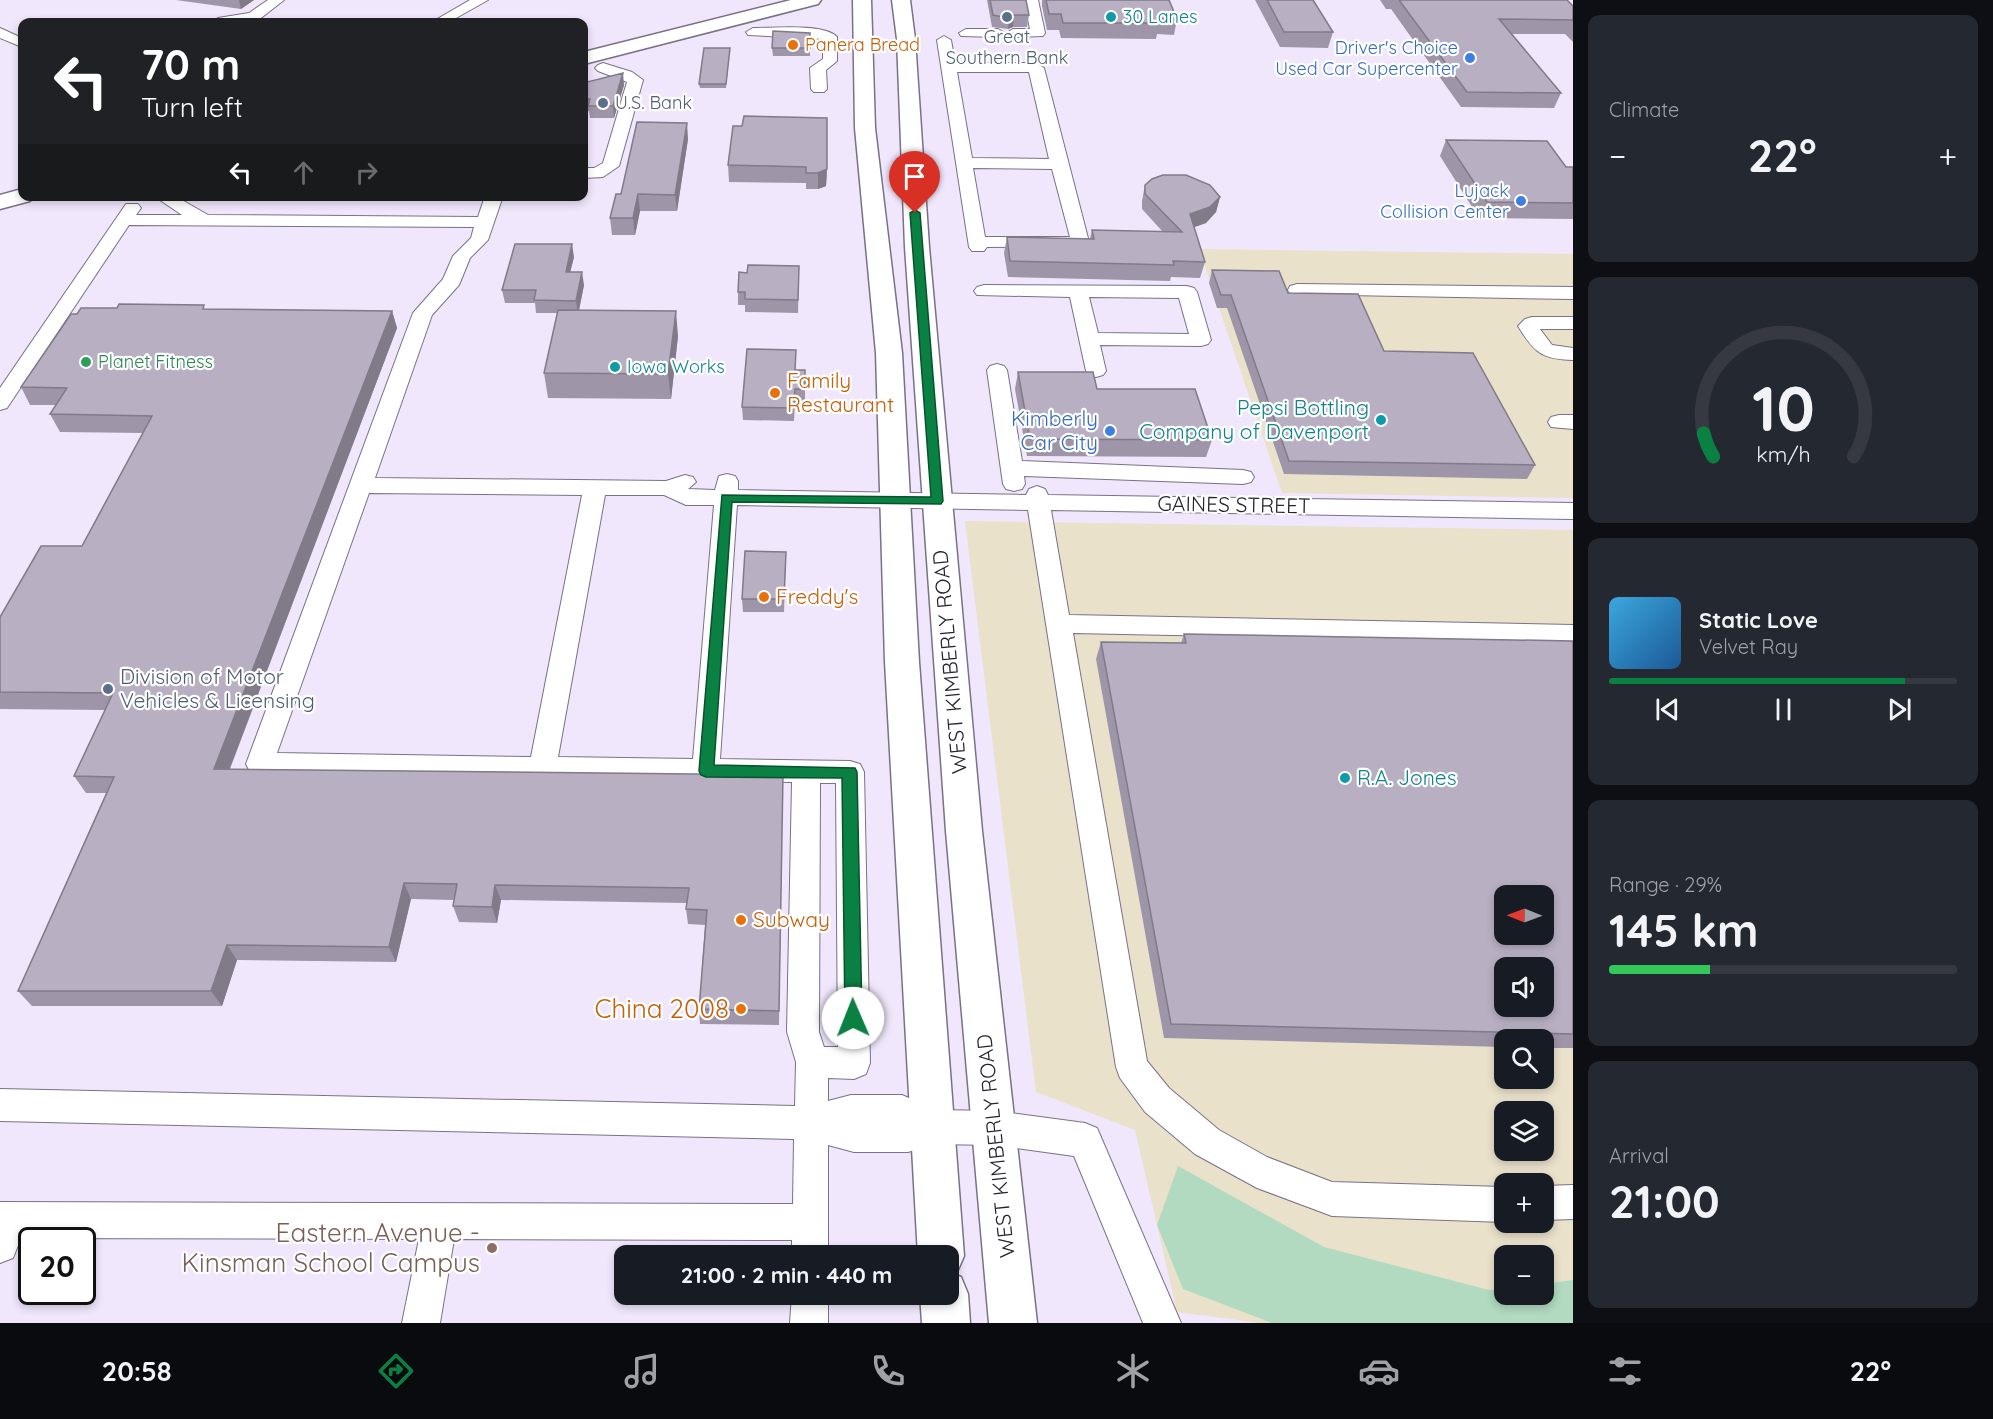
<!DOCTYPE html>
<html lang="en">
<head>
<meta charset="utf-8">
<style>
	body { margin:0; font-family:Quicksand,sans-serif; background:#242831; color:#f1f3f6; height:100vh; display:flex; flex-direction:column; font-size:22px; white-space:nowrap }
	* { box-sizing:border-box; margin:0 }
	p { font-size:20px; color:#9ea1a6 }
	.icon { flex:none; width:33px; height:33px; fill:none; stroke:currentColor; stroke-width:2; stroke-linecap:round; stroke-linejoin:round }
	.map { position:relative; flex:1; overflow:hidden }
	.panel { display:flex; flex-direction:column; gap:15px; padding:15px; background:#0d0f14; width:420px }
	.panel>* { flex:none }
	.guide { position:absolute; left:18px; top:18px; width:570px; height:183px; border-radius:12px; box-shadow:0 3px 9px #0003; background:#202124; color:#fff; overflow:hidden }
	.needle { width:39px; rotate:271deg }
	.buttons { position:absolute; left:1494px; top:885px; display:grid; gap:12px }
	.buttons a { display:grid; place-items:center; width:60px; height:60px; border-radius:12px; background:#171b24; box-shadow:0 3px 9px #0003; font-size:30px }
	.speed { position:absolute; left:18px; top:1227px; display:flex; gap:12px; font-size:30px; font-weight:700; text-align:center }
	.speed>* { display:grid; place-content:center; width:78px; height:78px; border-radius:50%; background:#171b24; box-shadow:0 3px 9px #0003; line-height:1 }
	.speed .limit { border:3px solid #111; border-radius:9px; background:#fff; color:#111 }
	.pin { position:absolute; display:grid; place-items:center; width:51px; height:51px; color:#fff; margin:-62px -26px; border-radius:50% 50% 50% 0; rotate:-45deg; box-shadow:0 0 6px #0007 }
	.pin .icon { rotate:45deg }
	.me { position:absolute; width:66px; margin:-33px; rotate:359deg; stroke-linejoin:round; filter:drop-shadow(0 0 4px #0008) }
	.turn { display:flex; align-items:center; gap:21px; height:126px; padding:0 24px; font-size:27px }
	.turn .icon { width:78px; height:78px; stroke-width:2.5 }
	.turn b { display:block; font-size:42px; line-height:51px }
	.lanes { display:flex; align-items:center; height:57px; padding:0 24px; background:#0003; justify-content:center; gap:30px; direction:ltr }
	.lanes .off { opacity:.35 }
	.big { font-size:45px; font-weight:700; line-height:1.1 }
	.panel .widget { flex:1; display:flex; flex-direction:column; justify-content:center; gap:9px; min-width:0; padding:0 21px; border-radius:12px; background:#242831 }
	.panel .dial { align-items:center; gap:0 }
	.dial svg { height:156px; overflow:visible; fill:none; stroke:#363941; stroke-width:7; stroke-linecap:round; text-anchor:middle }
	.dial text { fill:#f1f3f6; stroke:none }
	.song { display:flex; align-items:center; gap:18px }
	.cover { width:72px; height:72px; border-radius:9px; background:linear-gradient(135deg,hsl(200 70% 55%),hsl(210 70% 35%)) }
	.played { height:6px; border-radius:3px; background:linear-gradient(90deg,#0b8043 85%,#363941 85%) }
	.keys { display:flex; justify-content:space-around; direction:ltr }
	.heat { display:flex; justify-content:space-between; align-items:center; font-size:33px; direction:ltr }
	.charge { height:9px; border-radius:4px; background:linear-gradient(90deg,#34c759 29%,#363941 0) }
	.trip { position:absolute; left:614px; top:1245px; width:345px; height:60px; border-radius:12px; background:#171b24; box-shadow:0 3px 9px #0003; font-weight:700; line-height:60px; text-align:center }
	.tab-bar { display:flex; height:96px; justify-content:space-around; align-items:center; background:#090b0e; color:#9ea1a6 }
	.tab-bar .icon { width:42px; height:42px }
	.tab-bar .on { color:#0b8043 }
	.tab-bar b { font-size:27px; color:#f1f3f6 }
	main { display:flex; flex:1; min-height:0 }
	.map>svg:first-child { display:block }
	.industrial { fill:#eae1cb; fill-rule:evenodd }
	.green { fill:#b1dac0 }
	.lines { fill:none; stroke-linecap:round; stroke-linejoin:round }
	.minor-casing { stroke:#7a7185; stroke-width:2 }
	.major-casing { stroke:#7a7185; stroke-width:3 }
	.minor { fill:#fff; fill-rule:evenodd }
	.major { fill:#fff; fill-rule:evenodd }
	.wall { fill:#9e96a8 }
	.shaded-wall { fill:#817a88 }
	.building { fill:#b8afc3; stroke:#817a88; stroke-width:1.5; fill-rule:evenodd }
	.route { fill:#0b8043; stroke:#07532c; stroke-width:1.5 }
	.service-dot { fill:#5c6f8a; stroke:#fff; stroke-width:2 }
	.culture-dot { fill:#0f9aa8; stroke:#fff; stroke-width:2 }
	.food-dot { fill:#e8710a; stroke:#fff; stroke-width:2 }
	.shop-dot { fill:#3f7fe0; stroke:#fff; stroke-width:2 }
	.leisure-dot { fill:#2e9e5b; stroke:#fff; stroke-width:2 }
	.education-dot { fill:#8d6e63; stroke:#fff; stroke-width:2 }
	.labels { text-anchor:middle; stroke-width:4.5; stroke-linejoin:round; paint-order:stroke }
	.far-culture-label { font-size:18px; fill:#0d838f; stroke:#fff; text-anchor:start }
	.far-service-label { font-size:18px; fill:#4e5e75; stroke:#fff }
	.far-food-label { font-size:18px; fill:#c56008; stroke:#fff; text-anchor:start }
	.far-shop-label { font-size:18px; fill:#366cbe; stroke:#fff; text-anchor:end }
	.far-leisure-label { font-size:18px; fill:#27864d; stroke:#fff; text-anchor:start }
	.food-label { font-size:21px; fill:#c56008; stroke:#fff; text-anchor:start }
	.culture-label { font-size:21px; fill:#0d838f; stroke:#fff; text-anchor:end }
	.shop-label { font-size:21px; fill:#366cbe; stroke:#fff; text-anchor:end }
	.street-label { font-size:21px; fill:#26232b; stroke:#fff }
	.service-label { font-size:21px; fill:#4e5e75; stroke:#fff; text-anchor:start }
	.near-food-label { font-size:26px; fill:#c56008; stroke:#fff; text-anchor:end }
	.near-education-label { font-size:26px; fill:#785e54; stroke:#fff; text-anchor:end }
</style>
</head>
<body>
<main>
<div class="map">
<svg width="1573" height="1323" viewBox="0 0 1573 1323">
	<rect width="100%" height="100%" fill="#f0e7fc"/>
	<!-- industrial -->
	<path class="industrial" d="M1199,249L1573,254V498L1282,493Z
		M965,521L1573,530V1323H1260L1177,1312L1135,1130L1036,1092ZM1504,896H1544V934H1504ZM1504,968H1544V1006H1504ZM1504,1040H1544V1078H1504ZM1504,1112H1544V1150H1504ZM1504,1184H1544V1222H1504ZM1504,1256H1544V1294H1504Z"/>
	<!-- green -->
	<path class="green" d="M1178,1166L1324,1247L1489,1290L1504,1288V1294H1544V1284L1573,1280V1323H1272L1183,1289L1157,1225Z"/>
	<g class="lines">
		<!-- minor casing -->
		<g class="minor-casing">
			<path id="minor" d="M268,0H284L261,18L264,22H211L218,18L249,13Z
				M470,0H488L449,22H432Z
				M1024,0H1038L1045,33L1043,36L1013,37L1006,33L1013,29H1030Z
				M0,28L22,38V47L0,38Z
				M753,28C773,28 825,23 837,37V61L826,70L827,89L824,92H814L811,89L810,68L823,59V39L748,35L746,32Z
				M966,29H998L1005,33L998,37L961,36L959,33Z
				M944,36L951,40L955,63H1036L1044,68L1089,242L1086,246L987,247L984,251H972L969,247L937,40ZM957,72H1029L1049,159L972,158ZM973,168L1052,169L1070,237H985Z
				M603,63L632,72L643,80L619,166L603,177L584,178V168H594L603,163L627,82L598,71L595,68L598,65Z
				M154,196H175L208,215L478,217L485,196H503L488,240L470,258L459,285L432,315L375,478L666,481L685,475L693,477L696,482L688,489L715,490L719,476L727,474L735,476L738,481V490L1026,495L1029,489L1037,486L1045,489L1048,495L1573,503V519L1051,510L1069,615L1573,625V643L1073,633L1147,1061L1169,1088L1219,1130L1267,1157L1332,1182L1504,1187V1222L1332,1216L1257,1188L1195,1154L1145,1112L1120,1078L1116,1067L1028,510L737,505L720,759L850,761L860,764L864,772L870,1063L866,1074L854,1079L828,1078V1101L851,1095H902L936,1110L995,1111L1085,1123L1097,1128L1181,1323H1143L1074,1156L995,1145L934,1144L908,1152H854L828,1145V1256H792V1240L454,1239L440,1323H402L419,1239L21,1238L13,1258L0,1263V1202L793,1204L794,1139L0,1121V1089L795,1106L796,1062L787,1032L792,782L260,775L250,772L246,764L413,313L443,279L453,256L471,238L474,227L129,225L7,408L0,410V388L126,204H138L141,208L136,215H182ZM369,493L582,495L531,757L277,753ZM605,495H664L686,505H714L693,759L558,757ZM820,783H836L838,1047H824L819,1032Z
				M1297,284L1573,287V299L1290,294L1288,290L1290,286Z
				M984,285L1187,286L1194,288L1197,292L1211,340L1208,344L1201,346L1100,345L1106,371L1103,375L1096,377L1089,375L1086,371L1070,297L977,295L974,291L977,287ZM1089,297L1179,298L1189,334L1098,333Z
				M1532,317H1573V329H1540L1552,345L1573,348V360C1541,359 1534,352 1518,326L1525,319Z
				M997,364L1004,366L1007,370L1022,461L1243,470L1251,472L1254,477L1251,482L1243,484L1024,476L1025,484L1022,489L1014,491L1006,489L1003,484L987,370L990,366Z
				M1559,415H1573V429L1551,427L1548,422L1551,417Z
				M1573,1185V1219L1544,1220V1186Z
				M792,1294H828V1323H790Z"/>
		</g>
		<!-- major casing -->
		<g class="major-casing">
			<path id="major" d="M791,0H821L818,4L584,64V52Z
				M853,0H871L875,128L902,353L919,662L964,1256L957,1272L953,1274L961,1277L968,1294L970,1323H922L920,1294H948V1256H918L885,662L876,353L855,128Z
				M892,0H910L915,39L929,247L982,831L1037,1323H989L946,831L905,247L897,39Z
				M22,189V196H33L30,201L0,209V195Z"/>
		</g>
		<!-- minor -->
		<use href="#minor" class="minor"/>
		<!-- major -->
		<use href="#major" class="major"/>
	</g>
	<!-- wall -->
	<path class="wall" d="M176,0H254L241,9Z
		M987,0H1026L1029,15L1027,27H1013L1008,29L992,27Z
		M1042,0H1169L1177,19L1174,35L1157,34L1156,39L1061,38L1059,30H1047L1042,6Z
		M1255,0H1313L1333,32L1328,48L1280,47Z
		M1380,0H1567L1573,6V42L1565,34H1511L1561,93L1554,108L1461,107L1391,9H1386Z
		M810,33V56H773L772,48Z
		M730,48L726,88H700L699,84Z
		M624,85L614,118H590L589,111H584V94Z
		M742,126L827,169L826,186L818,189H806V183L729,182L728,165Z
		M688,139L677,211H640L635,235H612L610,218L621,194Z
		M1446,140L1566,167H1573V219L1479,218L1440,156Z
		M1145,185L1220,197L1216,212L1206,223L1194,227L1205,262L1200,278L1171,277L1170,281L1008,277L1004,253L1007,237L1090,239L1092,230L1163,232L1142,209V201Z
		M574,257L570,272L584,285L579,311L678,336L671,399L548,398L544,373L558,313H536L535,303H505L502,290Z
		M799,266L798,313L745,312V305H738V292L747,273Z
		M1212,270L1288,293L1384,351L1535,465L1527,479L1284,474L1227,308H1217L1209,283Z
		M206,309L392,311L397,328L230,769L783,775L779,1025L700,1024L699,1009L705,925L688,924L686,909L687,903L501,900L497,923L459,922L453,906L454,900L411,899L396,962L237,960L222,1006H32L18,991L106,793H86L74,776L105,710L0,709V617L82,546L143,433L60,432L50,414L56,405H30L21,387Z
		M795,370H805V403H795L794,421L743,420L742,407Z
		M1018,372L1097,389L1212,440L1206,457L1027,456L1015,389Z
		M786,552L784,612H743L742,599Z
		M1184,634L1573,641V1048H1544V1040H1504V1047L1164,1038L1096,659L1101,642L1181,643Z"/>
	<!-- shaded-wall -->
	<path class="shaded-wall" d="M239,0H254L241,9Z
		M1014,15L1013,27L1008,29L1009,18Z
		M623,73L624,85L614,118L613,106Z
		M687,123L688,139L677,211L675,195Z
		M827,169L826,186L818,189V173Z
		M638,194L640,211L635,235L633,218Z
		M1220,197L1216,212L1206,223L1186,230L1190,214Z
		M572,244L574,257L567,285L566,272Z
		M582,272L584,285L578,314L576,301Z
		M392,311L397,328L223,786L214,769Z
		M676,311L678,336L671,399L668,374Z
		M404,883L411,899L396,962L389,947Z
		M495,885L501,900L497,923L492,907Z
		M227,945L237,960L222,1006L211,991Z"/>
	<!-- building -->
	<path class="building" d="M990,0H1026L1029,15H1014L1009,18L993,15Z
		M1046,0H1169L1177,19H1158L1160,23H1063L1061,14H1049Z
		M1267,0H1313L1333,32H1284Z
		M1399,0H1567L1573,6V21L1572,20L1499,19L1561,93L1467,92Z
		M203,20L205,22H189Z
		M773,31L810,33V48H772Z
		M704,48H730L726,84H699Z
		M623,73L613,106H588L590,99H584V94L587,82Z
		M744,116L827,118V169L818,173H806V167L728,165L733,126H742Z
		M637,122L687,123L675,195L638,194L633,218H610L616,194H621Z
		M1446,140L1547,141L1566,167H1573V203L1487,202Z
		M1163,175H1186L1210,185L1220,197L1210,207L1190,214L1205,262L1173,261L1174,265L1010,261L1007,237L1094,239L1092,230L1182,232L1145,194V185L1152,179Z
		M515,244H572L566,272H582L576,301L534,300L536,290H502Z
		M748,265L799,266L798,300L745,299V292H738L739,272L747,273Z
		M1212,270L1279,271L1288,293L1358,294L1384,351L1473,353L1535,465L1289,461L1231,295H1221Z
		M119,304L204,305L203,309L392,311L214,769L783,775L779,1011L699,1009L707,910L686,909L689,888L495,885L492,907L453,906L457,884L404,883L389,947L227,945L211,991H18L114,777L74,776L113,693L0,692V617L41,546H82L152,416L50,414L67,388L21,387L71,314H77L81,308H117Z
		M558,310L676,311L668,374L544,373Z
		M747,349L796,350L795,370H805V389H795L794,408L742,407Z
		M1018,372H1093L1097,389H1195L1212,440L1030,439Z
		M745,551L786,552L784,599H742Z
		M1184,634L1573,641V1034L1171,1024L1101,642L1186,643ZM1504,896H1544V934H1504ZM1504,968H1544V1006H1504Z"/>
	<!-- route -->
	<path class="route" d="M915,210L920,213L943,501L941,504L732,502L714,765L855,768L857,772L862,1018L859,1024L853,1026L847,1024L845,1018L842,778L706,777L701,775L699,771L722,495L931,497L910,213Z"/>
	<!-- markers -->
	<g class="service-dot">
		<circle cx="1007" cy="17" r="6"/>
		<circle cx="603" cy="103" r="6"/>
		<circle cx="108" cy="689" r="6"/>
	</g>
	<g class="culture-dot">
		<circle cx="1111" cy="17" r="6"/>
		<circle cx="615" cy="367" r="6"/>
		<circle cx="1381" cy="420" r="6"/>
		<circle cx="1345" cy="778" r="6"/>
	</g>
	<g class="food-dot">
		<circle cx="793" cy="45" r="6"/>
		<circle cx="775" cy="393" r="6"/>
		<circle cx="764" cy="597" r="6"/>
		<circle cx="741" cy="920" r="6"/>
		<circle cx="741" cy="1009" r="6"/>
	</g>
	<g class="shop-dot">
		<circle cx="1470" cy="58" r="6"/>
		<circle cx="1521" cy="201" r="6"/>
		<circle cx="1110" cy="431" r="6"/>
	</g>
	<circle class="leisure-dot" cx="86" cy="362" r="6"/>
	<circle class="education-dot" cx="492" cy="1248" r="6"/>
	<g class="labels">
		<!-- far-culture labels -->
		<g class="far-culture-label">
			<text x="1123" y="23">30 Lanes</text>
			<text x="627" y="373">Iowa Works</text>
		</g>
		<!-- far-service labels -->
		<g class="far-service-label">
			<text x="1007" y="43">Great<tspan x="1007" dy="21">Southern Bank</tspan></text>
			<text x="615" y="109" text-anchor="start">U.S. Bank</text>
		</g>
		<!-- far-food labels -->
		<g class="far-food-label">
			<text x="805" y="51">Panera Bread</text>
		</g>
		<!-- far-shop labels -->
		<g class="far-shop-label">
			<text x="1458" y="54">Driver's Choice<tspan x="1458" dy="21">Used Car Supercenter</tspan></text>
			<text x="1509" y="197">Lujack<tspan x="1509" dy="21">Collision Center</tspan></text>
		</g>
		<!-- far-leisure labels -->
		<g class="far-leisure-label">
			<text x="98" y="368">Planet Fitness</text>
		</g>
		<!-- food labels -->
		<g class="food-label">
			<text x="787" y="388">Family<tspan x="787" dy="24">Restaurant</tspan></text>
			<text x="776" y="604">Freddy's</text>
			<text x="753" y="927">Subway</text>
		</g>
		<!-- culture labels -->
		<g class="culture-label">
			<text x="1369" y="415">Pepsi Bottling<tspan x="1369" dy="24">Company of Davenport</tspan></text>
			<text x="1357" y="785" text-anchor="start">R.A. Jones</text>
		</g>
		<!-- shop labels -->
		<g class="shop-label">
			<text x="1098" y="426">Kimberly<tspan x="1098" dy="24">Car City</tspan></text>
		</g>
		<!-- street labels -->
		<g class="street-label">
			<text transform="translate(1234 505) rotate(1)" y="7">GAINES STREET</text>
			<text transform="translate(950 662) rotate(-95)" y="7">WEST KIMBERLY ROAD</text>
			<text transform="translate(996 1146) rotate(-96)" y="7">WEST KIMBERLY ROAD</text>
		</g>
		<!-- service labels -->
		<g class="service-label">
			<text x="120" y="684">Division of Motor<tspan x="120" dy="24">Vehicles &amp; Licensing</tspan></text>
		</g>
		<!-- near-food labels -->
		<g class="near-food-label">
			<text x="729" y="1018">China 2008</text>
		</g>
		<!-- near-education labels -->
		<g class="near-education-label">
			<text x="480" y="1242">Eastern Avenue -<tspan x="480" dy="30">Kinsman School Campus</tspan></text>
		</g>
	</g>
</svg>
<div class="buttons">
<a><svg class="needle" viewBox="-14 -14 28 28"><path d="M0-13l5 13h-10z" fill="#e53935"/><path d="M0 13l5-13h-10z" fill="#9ea1a6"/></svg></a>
<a><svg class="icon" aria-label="sound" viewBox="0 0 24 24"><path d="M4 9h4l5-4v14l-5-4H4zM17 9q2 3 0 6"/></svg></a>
<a><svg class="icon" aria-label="search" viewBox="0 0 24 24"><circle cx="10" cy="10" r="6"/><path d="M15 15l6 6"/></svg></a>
<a><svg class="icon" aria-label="layers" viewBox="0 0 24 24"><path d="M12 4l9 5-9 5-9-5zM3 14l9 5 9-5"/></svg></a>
<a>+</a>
<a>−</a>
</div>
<div class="speed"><div class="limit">20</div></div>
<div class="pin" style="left:915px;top:213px;background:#d93025"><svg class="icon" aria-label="arrive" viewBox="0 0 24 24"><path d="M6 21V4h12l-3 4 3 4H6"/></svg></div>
<svg class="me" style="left:853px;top:1018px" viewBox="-20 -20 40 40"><circle r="19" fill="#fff"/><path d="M0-13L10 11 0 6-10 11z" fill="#0b8043"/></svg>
<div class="trip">21:00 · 2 min · 440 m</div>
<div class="guide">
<div class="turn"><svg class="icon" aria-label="left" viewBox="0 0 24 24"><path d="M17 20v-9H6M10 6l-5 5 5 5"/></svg><div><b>70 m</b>Turn left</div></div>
<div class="lanes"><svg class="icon" aria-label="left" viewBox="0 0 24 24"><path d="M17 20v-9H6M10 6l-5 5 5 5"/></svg><svg class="icon off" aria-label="ahead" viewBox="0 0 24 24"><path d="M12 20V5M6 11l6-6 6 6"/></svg><svg class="icon off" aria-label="right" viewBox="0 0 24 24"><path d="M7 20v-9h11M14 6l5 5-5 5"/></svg></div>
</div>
</div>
<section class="panel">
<div class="widget"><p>Climate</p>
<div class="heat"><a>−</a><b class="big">22°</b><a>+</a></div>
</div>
<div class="widget dial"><svg viewBox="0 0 100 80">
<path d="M14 69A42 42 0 1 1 86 69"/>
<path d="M14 69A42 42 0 0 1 9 57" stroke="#0b8043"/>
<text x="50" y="56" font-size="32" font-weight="700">10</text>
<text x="50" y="72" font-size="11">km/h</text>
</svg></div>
<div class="widget">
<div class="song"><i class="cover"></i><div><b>Static Love</b><p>Velvet Ray</p></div></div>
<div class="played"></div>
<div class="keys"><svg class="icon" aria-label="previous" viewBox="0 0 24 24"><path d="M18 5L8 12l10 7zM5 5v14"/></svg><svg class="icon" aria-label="pause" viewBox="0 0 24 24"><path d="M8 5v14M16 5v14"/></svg><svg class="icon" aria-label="next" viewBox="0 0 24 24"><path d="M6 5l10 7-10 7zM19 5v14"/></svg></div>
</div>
<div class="widget"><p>Range · 29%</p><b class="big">145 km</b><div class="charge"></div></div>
<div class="widget"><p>Arrival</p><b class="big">21:00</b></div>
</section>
</main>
<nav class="tab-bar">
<b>20:58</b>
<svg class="icon on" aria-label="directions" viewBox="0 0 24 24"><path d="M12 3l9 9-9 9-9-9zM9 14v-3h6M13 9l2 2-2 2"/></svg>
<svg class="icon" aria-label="music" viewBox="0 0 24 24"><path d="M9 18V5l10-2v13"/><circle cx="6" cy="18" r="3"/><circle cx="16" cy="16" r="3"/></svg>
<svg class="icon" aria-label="phone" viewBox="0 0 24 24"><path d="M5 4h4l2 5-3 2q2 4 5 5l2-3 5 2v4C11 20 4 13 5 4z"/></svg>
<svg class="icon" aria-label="climate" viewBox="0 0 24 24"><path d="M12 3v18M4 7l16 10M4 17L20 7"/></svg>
<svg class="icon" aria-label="car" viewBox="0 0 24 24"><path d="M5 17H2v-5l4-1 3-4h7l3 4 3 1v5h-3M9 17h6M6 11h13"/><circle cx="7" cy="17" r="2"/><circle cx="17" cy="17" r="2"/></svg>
<svg class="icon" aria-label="filters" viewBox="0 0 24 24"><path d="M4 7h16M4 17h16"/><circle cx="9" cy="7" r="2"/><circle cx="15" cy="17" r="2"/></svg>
<b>22°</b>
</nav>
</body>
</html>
